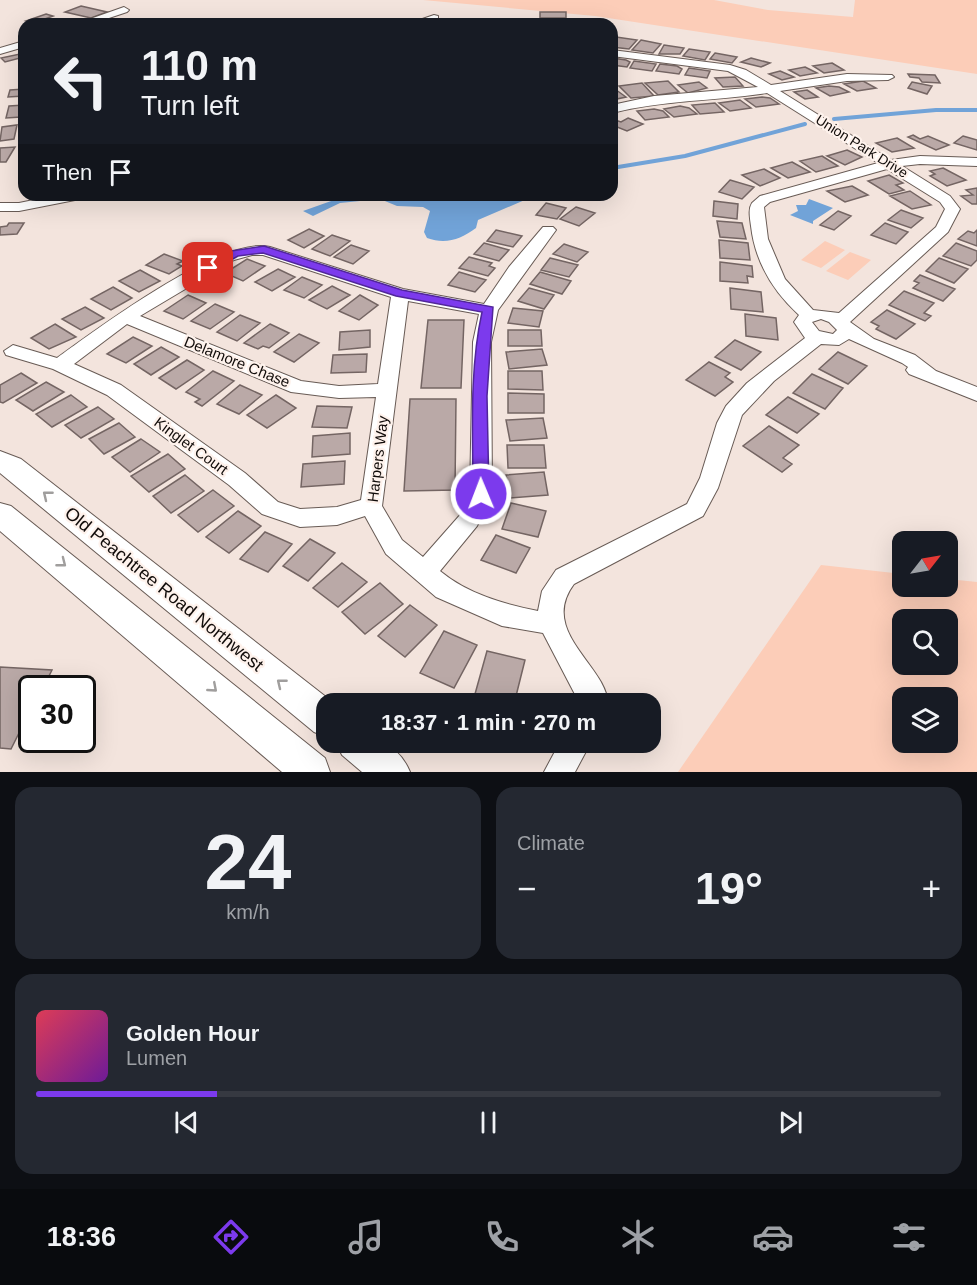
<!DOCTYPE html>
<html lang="en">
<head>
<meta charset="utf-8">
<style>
	body { margin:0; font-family:Arial,sans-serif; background:#242831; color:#f1f3f6; height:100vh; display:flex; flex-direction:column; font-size:22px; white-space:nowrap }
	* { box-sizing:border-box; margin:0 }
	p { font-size:20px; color:#9ea1a6 }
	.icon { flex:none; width:33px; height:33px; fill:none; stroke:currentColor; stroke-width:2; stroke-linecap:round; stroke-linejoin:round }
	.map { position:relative; height:772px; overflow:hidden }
	.details { display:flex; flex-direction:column; gap:15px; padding:15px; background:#0d0f14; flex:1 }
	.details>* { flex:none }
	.top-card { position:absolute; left:18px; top:18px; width:600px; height:183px; border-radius:18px; box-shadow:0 6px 24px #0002; background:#171b24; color:#f1f3f6; overflow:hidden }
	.needle { width:39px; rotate:59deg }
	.fabs { position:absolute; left:892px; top:531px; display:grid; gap:12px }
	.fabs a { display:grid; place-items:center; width:66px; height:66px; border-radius:12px; background:#171b24; box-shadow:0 6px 24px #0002; font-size:30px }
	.speed { position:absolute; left:18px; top:675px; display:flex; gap:12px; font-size:30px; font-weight:700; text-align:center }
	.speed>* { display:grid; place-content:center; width:78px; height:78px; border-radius:50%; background:#171b24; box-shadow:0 6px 24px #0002; line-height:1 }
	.speed .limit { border:3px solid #111; border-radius:9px; background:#fff; color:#111 }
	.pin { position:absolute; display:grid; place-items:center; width:51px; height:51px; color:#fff; margin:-26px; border-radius:12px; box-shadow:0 3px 9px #0006 }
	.me { position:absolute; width:66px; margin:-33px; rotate:359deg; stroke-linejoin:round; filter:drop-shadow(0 0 4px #0008) }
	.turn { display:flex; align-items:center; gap:21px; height:126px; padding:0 24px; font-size:27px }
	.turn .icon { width:78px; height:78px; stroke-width:2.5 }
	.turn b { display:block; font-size:42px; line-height:51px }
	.then { display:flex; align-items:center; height:57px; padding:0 24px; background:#0003; gap:12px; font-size:22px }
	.big { font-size:45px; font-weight:800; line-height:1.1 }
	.details .widget { flex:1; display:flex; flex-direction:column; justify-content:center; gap:9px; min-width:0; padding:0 21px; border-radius:18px; background:#242831 }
	.details .dial { align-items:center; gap:0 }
	.dial b { font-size:78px; line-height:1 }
	.song { display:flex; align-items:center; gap:18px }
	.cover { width:72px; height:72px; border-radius:9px; background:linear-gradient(135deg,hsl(350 70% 55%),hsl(280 70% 35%)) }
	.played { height:6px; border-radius:3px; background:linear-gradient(90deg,#7c3aed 20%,#363941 20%) }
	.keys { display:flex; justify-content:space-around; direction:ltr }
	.heat { display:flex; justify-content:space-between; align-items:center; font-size:33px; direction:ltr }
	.details .tiles { flex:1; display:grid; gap:15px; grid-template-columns:1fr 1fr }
	.widget:last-child { grid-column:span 2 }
	.trip { position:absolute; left:316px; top:693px; width:345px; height:60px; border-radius:18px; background:#171b24; box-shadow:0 6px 24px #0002; font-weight:800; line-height:60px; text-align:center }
	.dock { display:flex; height:96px; justify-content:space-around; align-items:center; background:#090b0e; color:#9ea1a6 }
	.dock .icon { width:42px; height:42px }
	.dock .on { color:#7c3aed }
	.dock b { font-size:27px; color:#f1f3f6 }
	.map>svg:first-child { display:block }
	.green { fill:#fccdb8; fill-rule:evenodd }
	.water { fill:#71a3d8 }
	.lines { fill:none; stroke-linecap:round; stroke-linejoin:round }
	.stream { stroke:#71a3d8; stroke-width:4 }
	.building { fill:#baa9a7; stroke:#746563; stroke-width:1.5 }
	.minor-casing { stroke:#685b55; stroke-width:2 }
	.major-casing { stroke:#685b55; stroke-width:2 }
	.minor { fill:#fff; fill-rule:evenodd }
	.major { fill:#fff; fill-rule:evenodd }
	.oneway { stroke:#a09e9d }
	.route { fill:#7c3aed; stroke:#51269a; stroke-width:1.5 }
	.labels { text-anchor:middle; stroke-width:4.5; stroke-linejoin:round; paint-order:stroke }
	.far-street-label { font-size:14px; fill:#110c0a; stroke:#fef2ec }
	.street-label { font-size:15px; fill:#110c0a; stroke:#fef2ec }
	.near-street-label { font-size:18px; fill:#110c0a; stroke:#fef2ec }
</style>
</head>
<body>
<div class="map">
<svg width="977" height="772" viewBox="0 0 977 772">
	<rect width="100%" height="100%" fill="#f3e4dd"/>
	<!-- green -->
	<path class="green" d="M423,0H714L768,10L853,17L855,0H977V74L595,16Z
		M825,241L845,250L821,268L801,260Z
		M850,252L871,260L848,280L826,271Z
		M821,565L903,574V586H948V579L977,582V772H678ZM903,620H948V664H903ZM903,698H948V742H903Z"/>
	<!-- water -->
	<path class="water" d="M348,195H530L527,199L478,220L476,228C461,239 446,245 427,238L424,232L430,211L423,207L397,206L380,199L340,203L313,216L303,211Z
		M809,199L833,208L813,221V224L790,215L798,211L796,205H806Z"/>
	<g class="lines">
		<!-- stream -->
		<path class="stream" d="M834,119L936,110H977
			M612,168L685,156L805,124"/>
	</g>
	<!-- building -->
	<path class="building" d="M81,6L107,12L91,18L65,12Z
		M540,12H566V18H540Z
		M46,14L53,16L34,23L26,21Z
		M616,37L637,40L629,49L612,47V41Z
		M641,40L661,44L653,53L632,50Z
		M664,45L684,48L680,54H659Z
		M689,49L710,52L705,60L683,56Z
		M715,53L737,57L732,63L710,59Z
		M20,54L24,57L5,62L1,58Z
		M612,58L626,60L630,62L627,67L612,65Z
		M751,58L770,63L761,67L741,62Z
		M634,61L656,64L652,71L630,68Z
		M832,63L844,70L824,73L813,66Z
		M660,64L677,66L682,69L679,74L656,71Z
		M805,67L817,73L800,76L789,70Z
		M689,68L710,71L707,78L685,75Z
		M780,71L794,77L782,80L769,74Z
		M908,74L935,75L940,83L922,82L919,78L910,77Z
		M735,77L743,86L723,87L715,78Z
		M668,81L679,92L658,95L645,83Z
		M863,81L876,88L857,91L844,84Z
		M699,82L707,88L688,93L678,85Z
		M912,82L932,86L927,94L908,88Z
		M642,83L654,96L631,98L619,86Z
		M829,86L839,87L849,92L830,96L816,88Z
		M612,87L626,97L612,100Z
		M24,89V96L8,97L10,90Z
		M807,90L818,97L805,99L794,92Z
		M762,97L770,98L779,104L756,107L745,99Z
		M740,100L751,108L730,111L719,103Z
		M715,103L724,112L700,114L692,105Z
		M24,105L21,117L6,118L9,106Z
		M680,106L689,108L697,114L674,117L664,109Z
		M654,109L663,111L669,117L645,120L637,111Z
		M628,118L643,124L627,131L612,125V119L621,122Z
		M17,125L14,139L0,141L2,127Z
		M913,135L920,139L928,136L949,145L936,150L908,137Z
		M963,136L977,140V150L954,143Z
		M897,138L914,148L892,152L876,143Z
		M15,147L6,162H0V148Z
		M847,150L862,157L845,165L827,156Z
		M822,156L838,166L816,172L800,161Z
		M792,162L810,172L788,178L771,168Z
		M943,168L966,180L947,186L930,176L935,174L930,171Z
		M764,169L780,178L760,186L742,175Z
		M889,175L903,183L896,185L904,190L889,194L868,181Z
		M730,180L754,187L742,199L719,192Z
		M852,186L868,195L845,202L827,191Z
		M977,188V204H972L961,196L973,195L966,190Z
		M910,191L931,205L912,209L890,196Z
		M714,201L738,204L737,219L713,216Z
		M546,203L566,208L557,219L536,215Z
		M576,207L595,213L579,226L560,219Z
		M901,210L923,218L911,228L888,220Z
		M838,211L851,216L834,230L820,225Z
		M717,221L742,223L746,239L720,237Z
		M9,223H24L17,234L0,235V227L7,226Z
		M885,223L908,232L896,244L871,235Z
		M309,229L324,236L304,248L288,240Z
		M496,230L522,236L513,247L487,241Z
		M977,230V246L958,239L968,231L974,233Z
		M332,235L350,241L330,256L312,249Z
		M719,240L748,243L750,260L720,258Z
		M484,243L509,250L499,261L474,254Z
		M956,243L977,251V260L971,266L943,256Z
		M564,244L588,252L577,262L553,254Z
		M351,245L369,251L353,264L334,257Z
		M164,254L183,261L177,264L182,266L169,274L146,265Z
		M469,257L492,263L489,266L495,268L488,276L459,268Z
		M550,258L578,265L569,277L541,270Z
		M939,258L968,269L954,283L926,271Z
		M247,259L265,266L243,281L225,273Z
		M720,262L752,266L753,277L747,276L748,283L720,281Z
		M278,269L295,277L272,291L255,282Z
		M140,270L160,281L139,292L119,281Z
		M459,272L486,280L475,292L448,285Z
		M540,272L571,281L562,294L530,284Z
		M920,275L955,289L943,301L913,288L919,283L914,281Z
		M302,277L322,285L304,298L284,290Z
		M332,286L350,295L327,309L309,300Z
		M113,287L132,298L111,310L91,299Z
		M529,288L554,295L544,309L518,301Z
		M730,288L761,292L763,312L731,309Z
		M904,291L934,303L924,313L931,316L925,321L889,305Z
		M188,295L206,303L183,319L164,311Z
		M360,295L378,305L359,320L339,311Z
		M215,304L234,312L210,329L191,321Z
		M85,307L104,318L81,330L62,319Z
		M513,308L543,311L539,327L508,323Z
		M887,310L915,324L896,339L876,329L879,326L871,322Z
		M745,314L776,318L778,340L746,336Z
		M240,315L260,323L237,341L217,332Z
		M428,320H464L461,388H421Z
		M55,324L76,337L49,349L31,338Z
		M270,324L289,333L269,348L263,346L258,349L244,343Z
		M370,330V347L339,350L340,332Z
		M508,330H541L542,346H508Z
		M299,334L319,343L294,362L274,352Z
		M133,337L152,346L126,363L107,354Z
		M735,340L761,352L741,370L715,357Z
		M161,347L179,357L151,375L134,364Z
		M542,349L547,365L509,369L506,352Z
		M838,352L867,366L848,384L819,369Z
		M367,354L366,372L331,373L333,355Z
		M187,360L204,370L176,389L159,378Z
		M709,362L730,373L725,377L733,382L715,396L686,380Z
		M213,371L234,381L202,406L195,402L200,399L186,392Z
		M508,371H542L543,390L508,389Z
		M21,373L37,383L3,403L0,402V385Z
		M812,374L843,388L825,409L793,393Z
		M46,382L64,392L33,411L16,400Z
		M240,385L262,395L239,414L217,404Z
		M508,393L544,394V413H508Z
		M71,395L87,407L52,427L36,414Z
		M276,395L296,408L267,428L247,415Z
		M788,397L819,414L797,433L766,415Z
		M410,399H456L455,490L404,491Z
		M317,406L352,407L347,428L312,427Z
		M98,407L114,419L81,438L65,425Z
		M543,418L547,438L510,441L506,420Z
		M119,423L135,437L104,454L89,439Z
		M769,426L799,445L783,458L792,464L782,472L743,446Z
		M350,433V454L312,457L313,436Z
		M141,439L160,452L130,472L112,457Z
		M507,445H544L546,468H508Z
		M168,454L185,469L149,492L131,476Z
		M345,461L344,484L301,487L303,464Z
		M544,472L548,495L510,498L506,475Z
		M185,475L204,491L171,513L153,496Z
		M213,490L234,506L198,532L178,515Z
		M511,503L546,511L538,537L502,529Z
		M238,511L261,526L229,553L206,537Z
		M265,532L292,544L268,572L240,559Z
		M496,535L530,548L516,573L481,560Z
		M310,539L335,553L308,581L283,566Z
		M342,563L367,582L338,607L313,588Z
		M380,583L403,604L365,634L342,612Z
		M410,605L437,625L405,657L378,636Z
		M444,631L477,645L454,688L420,673Z
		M487,651L525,660L514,704L475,694Z
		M0,667L52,670L48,678L76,679L72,688H32V707L11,749L0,748Z"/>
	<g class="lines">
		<!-- minor casing -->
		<g class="minor-casing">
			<path id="minor" d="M124,7L129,10L127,12L91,24H76Z
				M434,15L438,16V20L408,24Z
				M24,41V47L0,54V48Z
				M612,50L730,65L746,70L771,85L847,74L892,75L894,77L888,80L847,81L780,91L891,160L920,156L977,158V166L920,164L902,166L950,196L960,209L948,232L850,322L874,339L915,355L936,371L977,387V401L909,374L906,370L908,367L902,363L849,339L839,345L821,344L774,381L742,415L718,488L703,516L574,584C538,632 607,666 608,704H580L543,633L502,626L436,597L386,554L365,516L337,525L300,527L262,514L229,485L107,395L53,369L6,355L4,351L13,345L57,358C97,329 223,235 270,247L403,289L484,304L509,267L543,227H553L556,230L498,310L491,342L492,494L477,526L440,571C468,594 503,604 538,611L542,591L556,570L687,504L700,478L717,423L726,406L747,383L805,338L794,322L799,315C773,291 755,262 751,226C750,218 748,209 752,203L760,196L878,163L767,93C715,101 663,100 612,113V105L654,96L758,87L728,71L612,56ZM887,169L940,202L945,209L936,227L839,313L813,310L785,279L768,239L764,207L770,202ZM252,255H263L391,297L378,384L339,386L301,381L140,316L234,260ZM408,301L479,314L473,342L470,494L460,515L423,557L402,540L382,506ZM821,319L829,322L837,330L833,334L819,331L812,322ZM127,324L291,392L339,398L376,397L361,500L337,507L300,509L278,502L245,473L121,385L74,364Z
				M58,195H87L80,199L19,211H0V203H19Z
				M560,742H591L575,772H544Z"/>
		</g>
		<!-- major casing -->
		<g class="major-casing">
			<path id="major" d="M0,451L21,459L335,704H327V737L314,732L0,473Z
				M0,503L11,506L325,758L330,772H282L0,531Z
				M336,742C370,742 395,736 410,772H362L342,755Z"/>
		</g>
		<!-- minor -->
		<use href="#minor" class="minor"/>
		<!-- major -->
		<use href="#major" class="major"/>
	</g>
	<!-- one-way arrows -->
	<defs><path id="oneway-chevron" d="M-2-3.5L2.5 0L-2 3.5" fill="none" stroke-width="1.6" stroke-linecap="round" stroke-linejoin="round" transform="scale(1.5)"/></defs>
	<g class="oneway">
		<use href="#oneway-chevron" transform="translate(47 495) rotate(-141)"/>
		<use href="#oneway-chevron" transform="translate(62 563) rotate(38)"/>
		<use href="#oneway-chevron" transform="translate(281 683) rotate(-141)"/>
		<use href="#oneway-chevron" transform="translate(213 688) rotate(41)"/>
	</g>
	<!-- route -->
	<path class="route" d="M264,246L402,290L493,307L487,396L489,494L487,498H476L473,494C473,433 469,372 482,312L396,296L263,253L238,256L212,271L202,268L231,251Z"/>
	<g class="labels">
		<!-- far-street labels -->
		<g class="far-street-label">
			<text transform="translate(862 146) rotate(32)" y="5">Union Park Drive</text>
		</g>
		<!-- street labels -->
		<g class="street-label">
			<text transform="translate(237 362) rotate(22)" y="5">Delamore Chase</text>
			<text transform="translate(191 446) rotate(36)" y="5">Kinglet Court</text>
			<text transform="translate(378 459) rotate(-83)" y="5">Harpers Way</text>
		</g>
		<!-- near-street labels -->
		<g class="near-street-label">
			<text transform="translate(164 589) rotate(39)" y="6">Old Peachtree Road Northwest</text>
		</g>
	</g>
</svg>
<div class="fabs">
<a><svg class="needle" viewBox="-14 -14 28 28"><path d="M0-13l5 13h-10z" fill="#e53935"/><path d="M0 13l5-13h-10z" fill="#9ea1a6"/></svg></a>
<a><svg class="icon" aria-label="search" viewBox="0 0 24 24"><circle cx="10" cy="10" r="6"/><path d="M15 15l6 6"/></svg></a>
<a><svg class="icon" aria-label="layers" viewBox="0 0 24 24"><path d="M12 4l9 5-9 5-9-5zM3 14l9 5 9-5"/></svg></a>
</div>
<div class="speed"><div class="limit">30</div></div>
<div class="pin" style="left:208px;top:268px;background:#d93025"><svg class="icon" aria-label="arrive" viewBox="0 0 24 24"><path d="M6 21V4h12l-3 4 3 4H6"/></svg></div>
<svg class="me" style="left:481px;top:494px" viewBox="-20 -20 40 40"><circle r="17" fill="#7c3aed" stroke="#fff" stroke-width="3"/><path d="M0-11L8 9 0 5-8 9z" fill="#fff"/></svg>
<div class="trip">18:37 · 1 min · 270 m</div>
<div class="top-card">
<div class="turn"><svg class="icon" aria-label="left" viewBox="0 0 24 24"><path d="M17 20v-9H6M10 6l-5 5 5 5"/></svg><div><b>110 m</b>Turn left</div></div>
<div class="then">Then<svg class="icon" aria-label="arrive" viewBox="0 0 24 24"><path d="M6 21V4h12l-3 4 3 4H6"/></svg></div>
</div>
</div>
<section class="details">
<div class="tiles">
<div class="widget dial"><b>24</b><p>km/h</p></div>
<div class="widget"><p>Climate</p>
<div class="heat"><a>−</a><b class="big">19°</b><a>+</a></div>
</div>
<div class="widget">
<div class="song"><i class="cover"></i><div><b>Golden Hour</b><p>Lumen</p></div></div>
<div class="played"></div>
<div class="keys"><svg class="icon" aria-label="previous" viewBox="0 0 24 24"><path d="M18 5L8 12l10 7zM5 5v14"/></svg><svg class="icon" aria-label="pause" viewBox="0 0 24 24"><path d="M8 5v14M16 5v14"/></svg><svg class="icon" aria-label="next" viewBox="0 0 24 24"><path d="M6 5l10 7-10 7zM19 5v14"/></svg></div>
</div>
</div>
</section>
<nav class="dock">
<b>18:36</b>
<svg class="icon on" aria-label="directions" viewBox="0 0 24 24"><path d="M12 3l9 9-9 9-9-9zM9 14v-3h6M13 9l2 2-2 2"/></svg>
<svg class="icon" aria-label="music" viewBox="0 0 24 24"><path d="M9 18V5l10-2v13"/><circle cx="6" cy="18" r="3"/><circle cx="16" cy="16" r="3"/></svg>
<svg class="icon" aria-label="phone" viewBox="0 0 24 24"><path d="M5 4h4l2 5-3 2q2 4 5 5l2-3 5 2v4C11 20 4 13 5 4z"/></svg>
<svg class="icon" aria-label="climate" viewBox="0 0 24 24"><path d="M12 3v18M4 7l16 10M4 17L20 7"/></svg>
<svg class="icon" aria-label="car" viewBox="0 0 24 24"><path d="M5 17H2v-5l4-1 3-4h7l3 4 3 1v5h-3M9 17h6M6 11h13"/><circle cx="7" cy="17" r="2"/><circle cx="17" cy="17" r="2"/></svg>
<svg class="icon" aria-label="filters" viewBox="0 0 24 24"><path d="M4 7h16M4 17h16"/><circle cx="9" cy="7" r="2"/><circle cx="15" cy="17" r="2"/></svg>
</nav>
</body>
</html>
